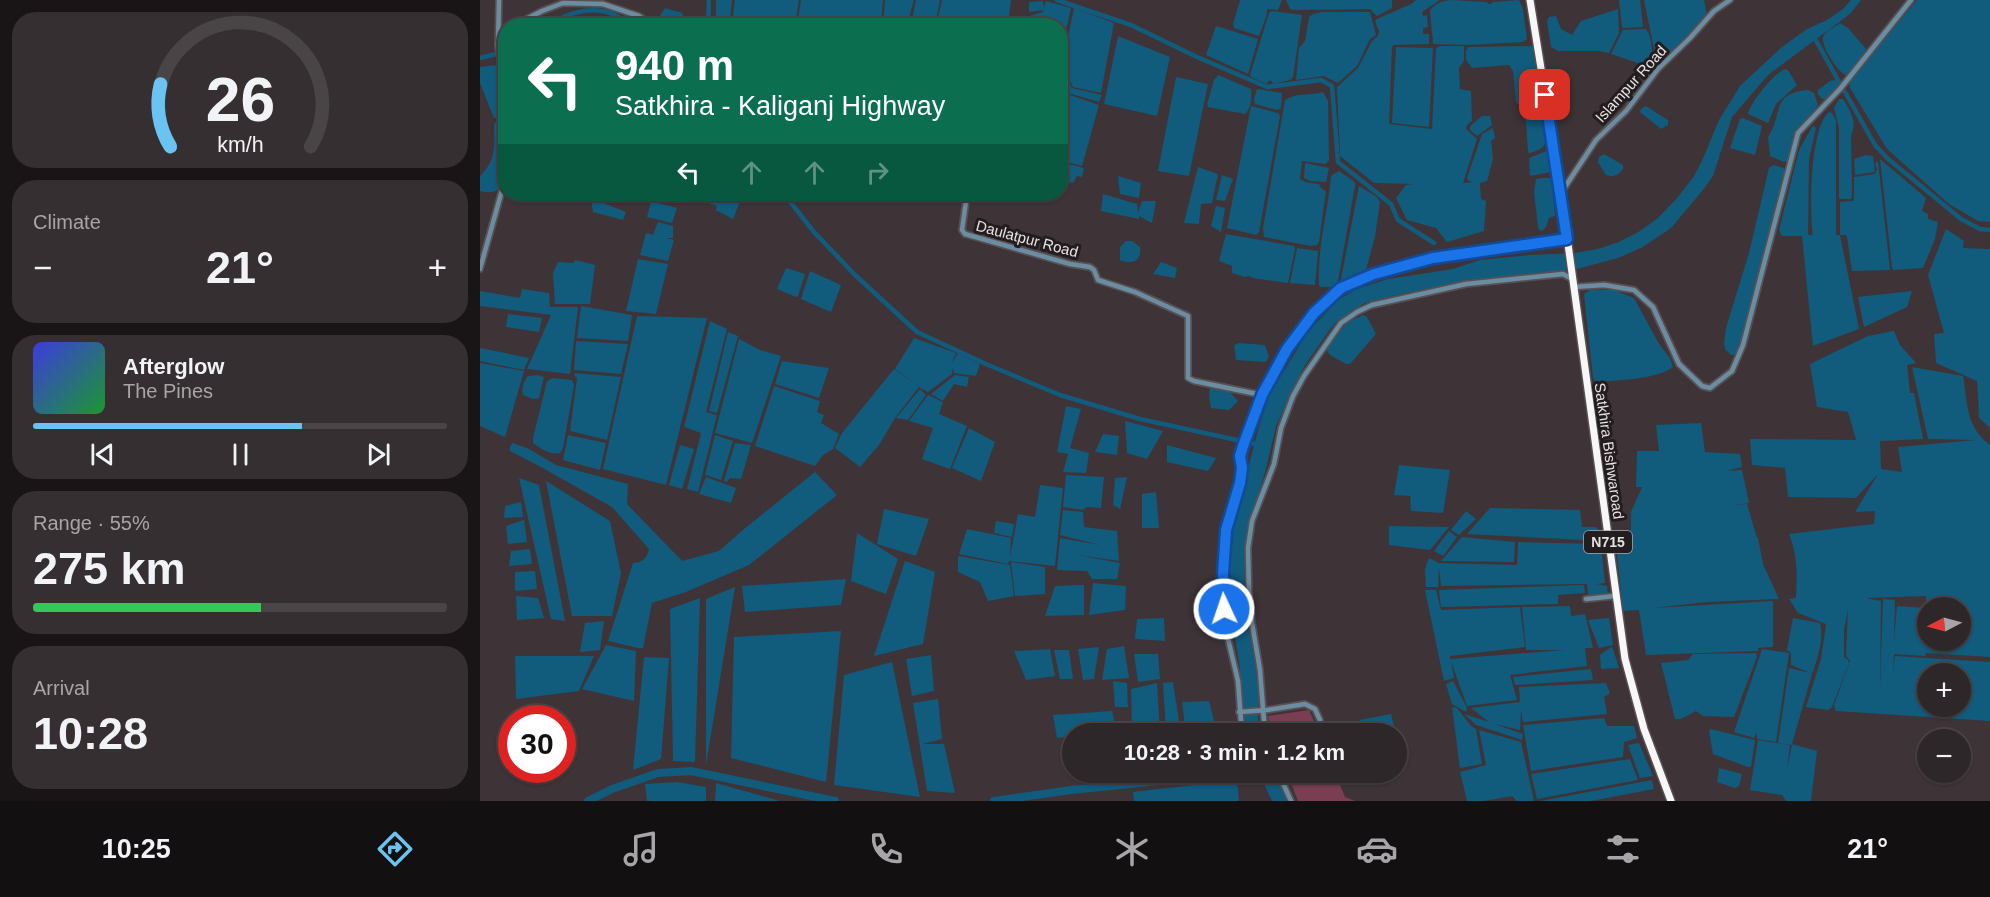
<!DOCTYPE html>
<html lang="en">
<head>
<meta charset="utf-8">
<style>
	body { margin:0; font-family:Arial,sans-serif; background:#362f31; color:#f1f3f6; height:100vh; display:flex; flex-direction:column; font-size:22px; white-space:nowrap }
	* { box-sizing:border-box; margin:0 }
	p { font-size:20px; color:#a7a5a8 }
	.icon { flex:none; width:33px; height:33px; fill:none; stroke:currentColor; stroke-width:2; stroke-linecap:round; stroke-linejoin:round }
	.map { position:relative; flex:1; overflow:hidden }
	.details { display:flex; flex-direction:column; gap:12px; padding:12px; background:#191517; width:480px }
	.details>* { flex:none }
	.guide { position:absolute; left:18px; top:18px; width:570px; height:183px; border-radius:24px; box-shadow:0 2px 4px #0004,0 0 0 2px #494446; background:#0b6e4f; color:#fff; overflow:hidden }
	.needle { width:39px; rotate:264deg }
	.buttons { position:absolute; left:1437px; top:597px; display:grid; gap:12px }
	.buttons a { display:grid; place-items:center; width:54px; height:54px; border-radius:50%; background:#2e2729; box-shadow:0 2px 4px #0004,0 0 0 2px #494446; font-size:30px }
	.speed { position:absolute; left:18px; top:705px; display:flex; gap:12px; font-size:30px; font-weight:700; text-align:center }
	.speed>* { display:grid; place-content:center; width:78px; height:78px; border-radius:50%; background:#2e2729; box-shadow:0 2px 4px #0004,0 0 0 2px #494446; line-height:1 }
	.speed .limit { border:9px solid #d22; background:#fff; color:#111 }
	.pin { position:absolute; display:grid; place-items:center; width:51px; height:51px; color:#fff; margin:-26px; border-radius:12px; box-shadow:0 3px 9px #0006 }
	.me { position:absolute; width:66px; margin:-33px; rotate:357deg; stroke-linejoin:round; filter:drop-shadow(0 0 4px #0008) }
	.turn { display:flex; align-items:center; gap:21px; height:126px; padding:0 18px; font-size:27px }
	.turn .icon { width:78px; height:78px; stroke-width:2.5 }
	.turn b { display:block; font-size:42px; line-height:51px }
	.lanes { display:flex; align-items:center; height:57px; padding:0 18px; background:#0003; justify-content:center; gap:30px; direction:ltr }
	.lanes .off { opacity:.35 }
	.big { font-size:45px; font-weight:700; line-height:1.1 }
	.details .card { flex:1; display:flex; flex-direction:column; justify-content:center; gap:9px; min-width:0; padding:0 21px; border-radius:24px; background:#362f31 }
	.details .dial { align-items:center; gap:0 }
	.dial svg { height:156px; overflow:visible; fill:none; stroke:#494446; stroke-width:7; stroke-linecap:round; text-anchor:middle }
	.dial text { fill:#f1f3f6; stroke:none }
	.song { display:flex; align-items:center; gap:18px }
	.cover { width:72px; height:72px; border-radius:9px; background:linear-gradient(135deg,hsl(240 70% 55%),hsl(130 70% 35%)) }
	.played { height:6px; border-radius:3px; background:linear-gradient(90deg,#6bc3f2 65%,#494446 65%) }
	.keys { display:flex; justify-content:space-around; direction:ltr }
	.heat { display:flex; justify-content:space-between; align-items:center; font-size:33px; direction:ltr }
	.charge { height:9px; border-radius:4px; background:linear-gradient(90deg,#34c759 55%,#494446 0) }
	.trip { position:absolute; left:582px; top:723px; width:345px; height:60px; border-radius:30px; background:#2e2729; box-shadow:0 2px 4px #0004,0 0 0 2px #494446; font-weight:700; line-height:60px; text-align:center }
	.tabs { display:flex; height:96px; justify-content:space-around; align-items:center; background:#121010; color:#a7a5a8 }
	.tabs .icon { width:42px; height:42px }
	.tabs .active { color:#6bc3f2 }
	.tabs b { font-size:27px; color:#f1f3f6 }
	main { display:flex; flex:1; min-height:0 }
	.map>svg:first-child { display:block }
	.green { fill:#793e51 }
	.water { fill:#115b7d; fill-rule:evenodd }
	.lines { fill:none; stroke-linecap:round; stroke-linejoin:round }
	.canal { stroke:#115b7d; stroke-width:4.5 }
	.river { stroke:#115b7d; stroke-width:8 }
	.minor-casing { stroke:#595053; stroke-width:8 }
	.highway-casing { stroke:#595053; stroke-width:10 }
	.minor { stroke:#6b8da1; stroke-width:4.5 }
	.highway { stroke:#f7f7f7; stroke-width:7 }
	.route-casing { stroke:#114b97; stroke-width:15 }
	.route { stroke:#1a73e8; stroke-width:10 }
	.labels { text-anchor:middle; stroke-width:6; stroke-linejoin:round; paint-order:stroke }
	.shield { fill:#221d1e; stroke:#ada6a8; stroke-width:1.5 }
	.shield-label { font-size:14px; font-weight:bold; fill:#e8e1e3 }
	.street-label { font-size:15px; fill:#e8e1e3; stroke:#221d1e }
</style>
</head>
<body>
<main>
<section class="details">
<div class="card dial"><svg viewBox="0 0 100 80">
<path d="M14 69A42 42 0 1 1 86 69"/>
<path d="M14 69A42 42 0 0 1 9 37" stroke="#6bc3f2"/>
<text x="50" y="56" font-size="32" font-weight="700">26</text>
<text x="50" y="72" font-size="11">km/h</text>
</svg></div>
<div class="card"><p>Climate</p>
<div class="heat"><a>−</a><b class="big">21°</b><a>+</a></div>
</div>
<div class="card">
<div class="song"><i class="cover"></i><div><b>Afterglow</b><p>The Pines</p></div></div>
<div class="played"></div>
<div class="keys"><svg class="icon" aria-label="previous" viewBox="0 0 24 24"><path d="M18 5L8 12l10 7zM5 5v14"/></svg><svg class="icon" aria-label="pause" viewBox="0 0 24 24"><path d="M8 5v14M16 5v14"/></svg><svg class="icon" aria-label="next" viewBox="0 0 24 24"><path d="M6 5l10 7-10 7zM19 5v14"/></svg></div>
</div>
<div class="card"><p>Range · 55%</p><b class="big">275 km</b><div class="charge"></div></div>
<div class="card"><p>Arrival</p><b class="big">10:28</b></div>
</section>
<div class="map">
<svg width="1510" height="801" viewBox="0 0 1510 801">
	<rect width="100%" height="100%" fill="#3e3437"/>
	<!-- green -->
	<path class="green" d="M829,710L839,733H791L788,716Z
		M807,773H855L865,797L875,801H818Z"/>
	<!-- water -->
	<path class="water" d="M236,0H252L250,20L236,17Z
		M255,0H319L315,25L279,26L252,22Z
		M321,0H403L401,25H317Z
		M405,0H434L427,25H403Z
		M436,0H460L455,25H431Z
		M462,0H531L528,25H456Z
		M760,0H802L798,10L787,9V14L779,36L754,28L753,24Z
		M806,0H912V8L897,16L890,9L815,10L810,9Z
		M936,0H960L942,12L943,16L947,15L948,27L943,28V34H949V44L914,45L912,47L909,124L952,129L956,48L960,46H984V61L979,68L980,89L991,91L992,121L987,125L986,129L997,139L983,183L993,182L989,181L987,178L1002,134L1013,128L1015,138L1011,141L1013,159L1007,181L1000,183L1001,199L1006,201L1004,231L967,242L956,228L927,220L916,198L926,185L934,184L894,183L860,156L857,87L878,68L892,41L898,36L899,31L895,21L897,19L931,4Z
		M970,0L1007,2L1008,4H1012V2L1039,0L1043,9L1047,39L1043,42L988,45L953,44L950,11C953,4 963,1 970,0Z
		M1139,0H1160L1163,27L1142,28Z
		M1164,0H1224L1227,15L1176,69L1172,68L1174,49Z
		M1371,0H1381L1370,14L1288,75L1252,117L1233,176L1223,190L1191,228L1161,248L1138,258L1097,269L989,282L921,294L885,303L857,321L848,332L824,367L796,426L786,469L767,533L764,584L767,619L776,669L779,693L778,719L781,733H768L765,724L759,661L750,611L748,568L750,539L778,430L789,396L827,333L858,300L877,289L908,279L973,269L1000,260L1050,255L1095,253L1118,249L1139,242L1160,231L1178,218L1198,197L1214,176L1222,161L1239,120L1260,86L1302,47L1327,29L1347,20L1363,9Z
		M1437,0H1510V222L1498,221L1469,204L1407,149L1370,88L1369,82L1371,79Z
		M563,1L564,8L566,1L591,8L581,52L580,26L531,25L532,18L549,16L563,12V10L549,12V2Z
		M185,8L202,13L204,17L198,25H174Z
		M594,8L634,23L621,93L593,87L586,73L581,72Z
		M1138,9L1139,33L1129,53L1119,51H1078L1071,47L1067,21L1069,17L1076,16L1081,29L1092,35L1101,21Z
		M792,11L822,15L813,77L810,80L793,84L792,81H788L787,84L771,77L770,75L789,13Z
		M842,12H890L896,35L890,39L877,66L858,83L844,76L816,80L819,48L825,41L829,17L833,14Z
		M1360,23L1368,28L1386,49L1385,52L1367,76C1359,74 1338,43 1344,35C1347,30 1355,27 1360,23Z
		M736,26L778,39L768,74L726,55Z
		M1161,29H1166C1173,39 1173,54 1169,65L1167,66L1131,54L1143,30Z
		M638,36L690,57L677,116L624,104Z
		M1053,46L1060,92L1058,100L1043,105L1038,104L1036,102L1033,71L1029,65L992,68L986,60V51L988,47Z
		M916,47L953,48L949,127L912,123Z
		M18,65L25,98V118H14L0,83V67Z
		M1305,69L1308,70L1317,85L1296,104L1288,123L1268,114C1270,103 1294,73 1305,69Z
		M581,73L585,75L592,88L622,95L619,102L581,91Z
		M738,75L771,89C772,97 771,109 765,114L728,107L727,104L734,80Z
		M696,77L728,84L709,176L678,171Z
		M1355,80L1359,85L1358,89L1345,99H1342L1338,94V90L1350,81Z
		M777,89L802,93L801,108L797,110L775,104L774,99Z
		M1328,90L1334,93L1338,105L1332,114L1317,128L1308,161L1304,162L1290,156L1288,137C1303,116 1290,93 1328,90Z
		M581,92L619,105L602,166L581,160Z
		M843,92L848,101L849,161L845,164L822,161L820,179L825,182L839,184L841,188L846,191L839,242L837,245L831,246L784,237L783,228L805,100C817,92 830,96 843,92Z
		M1359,99H1363C1370,110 1378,123 1371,135L1372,195L1371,199H1360L1359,197V128L1354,108Z
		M771,106L798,113L800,116L779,232L776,235L747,228Z
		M1166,106L1188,120V125L1181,129L1160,112L1161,109Z
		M1058,108C1063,114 1069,140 1063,147C1060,150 1054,152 1049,153L1048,152L1046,122L1042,113L1045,109Z
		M1349,112L1352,113L1356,120V235H1360V202L1373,201L1374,198V177L1395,174L1397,169L1395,164L1398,161L1410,270L1372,271L1367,237L1366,235H1360L1379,329L1333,346L1322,236H1302L1299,230L1319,150L1333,125L1336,128L1329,159L1328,235H1333C1329,212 1330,127 1349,112Z
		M1002,116H1010L1012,125L997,136L990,130V126Z
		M1263,118L1282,126L1275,155L1250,148L1260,119Z
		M25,121V168L20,188C15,193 7,193 0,191V176C17,160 14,145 14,124L16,122Z
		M1069,150L1071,172L1050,176L1049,158Z
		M1124,154L1143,165V169C1139,174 1134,178 1126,175L1118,162L1119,157Z
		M1386,155L1393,156L1395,172L1375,175L1374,159Z
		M1400,159L1446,198L1442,211L1448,214V219L1458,222L1455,239L1443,268L1413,270L1412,267Z
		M581,162L604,168L602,177L597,176L593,183L581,180Z
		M825,163L849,168L846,182L830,181L824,178Z
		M1293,165L1304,168L1305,173L1258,350L1254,355H1251L1245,349L1244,343L1246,328L1269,253L1289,168Z
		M718,167L738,174L732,203L721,204L719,224L704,223Z
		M859,171L875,182V186L859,276L856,287H841L839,285C837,248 848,212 851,176Z
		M742,175L753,179L745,201L736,200Z
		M638,176L661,183L659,198L640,194Z
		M1062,178H1069L1072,182L1075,216L1069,218L1066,227L1062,231L1059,230L1058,227L1054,192L1056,179Z
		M879,186L897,197L900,202L895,237L885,273L860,284Z
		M201,194H263L253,219L236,210L237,206Z
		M623,194L657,204L658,213L662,201H676L672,223L659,216V219L621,211Z
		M111,198L146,212L143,220L113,212Z
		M171,201L197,208L192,223L167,217Z
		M736,206L745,208L741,232L731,226Z
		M178,222L193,226V238H186L194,240L188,261L160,255L166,233L173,235Z
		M1466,229L1484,241L1483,248L1510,249V428L1499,418L1497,381L1456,363L1454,334L1464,333L1448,275Z
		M746,234L814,246L815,249L808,283L772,278L770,276L765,277L752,273V266L739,261Z
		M646,241H652L660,247C662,261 652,265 640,260V247Z
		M817,248L838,251L835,285L810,283Z
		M158,259L188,264L176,314L146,311Z
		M95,260L115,265L110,304H75L73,273L78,262L93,263Z
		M681,262L697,268L695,278L673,274Z
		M306,268L325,274L318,296L316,297L297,289Z
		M330,271L361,285L351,312L321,299Z
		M42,289L69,293L70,307H98L90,374L47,369L71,315L0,306V291L40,298Z
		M1110,290H1134L1154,298L1179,344L1190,358L1193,367C1176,380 1137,380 1116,382L1113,378L1104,294Z
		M1432,291L1427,307L1384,327L1378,297Z
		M101,306L152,315L148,341L97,338Z
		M28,314L62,318L59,332L26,327Z
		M883,315L887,317L896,334L870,364H866L850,355L845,348L868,322Z
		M157,316L227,318L186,485L123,469Z
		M230,321L247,329L226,412L237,415L218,492L207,489L221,433L204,427Z
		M1414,331L1420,345L1436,363L1427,365L1430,393H1434L1443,439L1400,441L1401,469L1422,472L1418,447L1496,440L1448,439L1432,367L1483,376C1488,403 1485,426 1510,445V657L1446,653L1445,656L1414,654L1413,670L1415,656L1510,662V721L1356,711L1354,705L1370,661L1366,656L1368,610L1364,630V657L1368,660L1369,663L1352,707L1348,710L1326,707L1341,659L1346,624L1318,613L1309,599L1316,598C1317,576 1318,555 1309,534L1394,524L1395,511L1375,512L1398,474L1376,498L1308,497L1305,468L1272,465L1270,439L1376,440L1368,412L1337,407L1330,364L1388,336ZM1446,596V608L1417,606L1414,641L1415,600L1403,599L1400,688L1401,601L1386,598ZM1448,608H1480V640H1448ZM1448,674H1480V706H1448Z
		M248,332L258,336L237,413L229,411Z
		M434,338L476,353L471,364L478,353L500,364L496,376L474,373L472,368V374L448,392L439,387L415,418L399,445L380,467L355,448L362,433L414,369L438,386L415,369Z
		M259,339L280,350L301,356L272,443L235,433Z
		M96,341L148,344L141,374L94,370Z
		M759,343L785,345L789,357L786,362L756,360L754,345Z
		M0,348L49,358L44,370L0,361Z
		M302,361L349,368L339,398L295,384Z
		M0,363L44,371L25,437L0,426Z
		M95,373L141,377L127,440L90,431L97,378L94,375Z
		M57,375L64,377L59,398L53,399L43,395C41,389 44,380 48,376Z
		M475,375L489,377L487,387L474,384L463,401L451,394Z
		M73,378L92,380L94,385L83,448L80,453C70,455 61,449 53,443V438L67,381Z
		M294,386L340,401L337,412L344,415L341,423L359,434L353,449L343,455L335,466L275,446Z
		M737,387L747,389L758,401L749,410L731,408C730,401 728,395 730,388Z
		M440,389L446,395L428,420L416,418Z
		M448,395L463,402L459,414L487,426L470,469L442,459L453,428L429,421Z
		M586,406L601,409L590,448L609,453L606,473L583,472L588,454L577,452Z
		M645,421L683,431L667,459L647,453Z
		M1221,423L1225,452L1260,454L1262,467L1246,471L1262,470L1269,503L1256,505L1267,504L1277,538H1278L1283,564L1299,599L1227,602L1174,608L1293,601V647L1278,648V651L1166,655L1159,610L1143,611L1137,554L1155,549L1137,552L1135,531L1151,530V512L1162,487H1156L1157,451H1179L1176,425Z
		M489,428L515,442L501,481L472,468Z
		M623,434L639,436L637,455L615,452Z
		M88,435L126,443L120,470L83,460Z
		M235,435L253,441L241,480L225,475Z
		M33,443L49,449L76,465L148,484L147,504L202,561L239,551L264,529L335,472L357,495L269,565L206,592L172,603L163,648H158L128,641L153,563C162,563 167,558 169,549L132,507L59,466L30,451V446Z
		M255,443L271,445L261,479L250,478L247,482L244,481Z
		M200,445L214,449L202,489L189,485Z
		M687,445L736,458L728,471L687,462Z
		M919,465L970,470L963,513L931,511L930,496L914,495Z
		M586,475L624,477L621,508L607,507L603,510L583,507Z
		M226,477L256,488L251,503L219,494Z
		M647,477L640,509L633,505L635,478Z
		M39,478L59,485L85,621L71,619Z
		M66,481L130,521L141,573L132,616H92Z
		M560,485L583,488L575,566L529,561L528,564L479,554L487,529L531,538L530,557L538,514L555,517Z
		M676,492L679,528H662V494Z
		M41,502L43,517L24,518L25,506Z
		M1010,508L1100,510L1102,527H1116L1122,533L1121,541L987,534Z
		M404,509L449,519L436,556L397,544Z
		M583,510L603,512L604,527L637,531L639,561L597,555L640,563L637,579H612L607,571L577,570L580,538L620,545L580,535Z
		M986,511L996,519L979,535L971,530Z
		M44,520L47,542L28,544L26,526Z
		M516,521L534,524L532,537L514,533Z
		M909,526L969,527L950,550L909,545Z
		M969,531L977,537L963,556L954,551Z
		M377,533L418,559L406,594L371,581Z
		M982,537L1035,542L1034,562L961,561Z
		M1038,542L1121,544L1125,583L1117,584L1127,586L1128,594L1108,595L1107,584L961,586L959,568L958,587H946L945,569L949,558L959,563L1037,565Z
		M50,549L52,564L29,566L31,551Z
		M478,556L530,565L534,596L508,601L500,582L478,572Z
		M425,561L455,572L443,644L394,656Z
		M531,562L565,567V594L535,596Z
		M55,571L57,589L35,591V572Z
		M366,579L361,605L265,612L262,586Z
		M613,583L646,586L645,610L609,615Z
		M604,585V615L565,616L575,586Z
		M1104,585L1105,593L1078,595V604L961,607L959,590Z
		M255,587L226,765V599Z
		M945,590H956L961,610L1040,607L1045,647L970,656V659L1085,650H1046L1042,607L1090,606L1091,616L1105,614L1113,648H1105L1107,666L1030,675L1037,700L987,706L971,661L974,678L964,681Z
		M36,596L58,598L64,618L37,620Z
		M220,598L215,762L193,761L190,609Z
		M684,618L685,641L655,639L657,619Z
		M1129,618L1133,645L1119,648L1108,620Z
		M1313,618L1340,623C1344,638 1338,657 1333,672L1331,673L1332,674L1312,744L1337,751L1331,801H1306L1302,795L1270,790L1278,740L1310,745L1307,769L1312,745L1298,743L1309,668L1330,673L1311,665V653L1307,650Z
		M124,621L120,650L100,652L105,623Z
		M361,631L346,782L251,758L254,637Z
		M126,645L156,651L154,701L102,689Z
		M644,646L649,678L622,680L627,649Z
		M619,647L614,679L603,680L598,649Z
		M1131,647L1133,649L1139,668L1121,669L1120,655Z
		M570,649L575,676L546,680L534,651Z
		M1282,649L1309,653L1296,742L1277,739V733L1274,738L1254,732Z
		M574,650H589L593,679H580Z
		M1276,653L1277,657L1254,717L1223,716L1216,711L1201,719H1195L1181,663L1208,660L1213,654Z
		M654,654H678L680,679L658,682Z
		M451,655L454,691L432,696L426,659Z
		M35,656H114L99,691L36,699Z
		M164,657L189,658L181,759L153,770Z
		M412,662L440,797L354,785L364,675Z
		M1111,669L1113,680L1035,685L1033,677Z
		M633,681L647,683L648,707H635Z
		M973,681L987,708L986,712L972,704L966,684Z
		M693,682V683L701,733H686L683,683Z
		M677,683L680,733H652L651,689Z
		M1126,683L1130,693L1124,697L1127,714L1043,722L1041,710L1040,730L1014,724L1043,734L1042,740L996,725L984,714L1009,722L991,708L1040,702L1039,687Z
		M458,699L462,739L443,744H464L475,793L447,791L433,703Z
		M729,701L737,733H706L702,702Z
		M972,707L977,708L991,726L996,729L1002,764L980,768Z
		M632,711L636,728L605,733L592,734V736L577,738L573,715Z
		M911,714L916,734L881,733L880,720Z
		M1124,718L1127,726H1154L1157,738L1144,742L1143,757L1051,771L1043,725Z
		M1231,729L1275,740L1271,767H1268L1233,754L1229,731Z
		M999,730L1041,742L1054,801H1037L1032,796L1004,801H987L980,772L1006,765Z
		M1159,743L1173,776L1160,778L1148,745Z
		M1150,759L1158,780L1057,799L1051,774Z
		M1239,768L1262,774L1259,786L1255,788L1237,782Z
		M779,773H795L807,801H792Z
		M757,780L759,801H654L653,792Z
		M1172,780L1174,789L1111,801H1060Z
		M197,782L226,787V801H167L165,784Z
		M236,783L300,801H235Z"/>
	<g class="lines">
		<!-- canal -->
		<path class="canal" d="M577,0L651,25L717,57L787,87L841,80L852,86L858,162L911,204L918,220L954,243
			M68,26C84,14 107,7 127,12C136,14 145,21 153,26
			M228,26L229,0
			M1333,35L1359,82
			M23,51L26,50
			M0,58L16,54
			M1365,92L1395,145L1407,158L1481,219L1500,229L1510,230
			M304,194L334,232L374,274L437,332L506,364L580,395L660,419L780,445"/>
		<!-- river -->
		<path class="river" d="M108,801L132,789L178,773L211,771L355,801
			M514,801L591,790L768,772"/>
		<!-- minor casing -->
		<g class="minor-casing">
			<path id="minor" d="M19,0L18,46L26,89
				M33,26L62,11L83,3L123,4L159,16L173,26
				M1081,193L1116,140L1146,111L1178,69L1210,38L1234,11L1250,0
				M487,194L482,230L485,234L590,264L610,267L614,270L618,280L655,292L708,316V378L714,381L782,395
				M0,269L26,176
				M1093,287L1124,285L1154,290L1173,307L1199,364L1222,386L1230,388L1252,371L1263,345L1318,133L1360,89L1431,0
				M1106,599L1135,596
				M759,712L787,710L825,704L835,709L840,720
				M762,734L758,681L745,626L743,574L746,530L760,483L762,468L760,456L763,445L782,395L807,349L834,313L850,297L861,288L883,278L953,258L1087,239
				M785,734L780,670L772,623L769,593L768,548L772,521L794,464L801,428L813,396L824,376L861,323L877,312L892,305L986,284L1083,274L1092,279
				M798,772L811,801
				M621,780L661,777L688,772"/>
		</g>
		<!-- highway casing -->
		<g class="highway-casing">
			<path id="highway" d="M1050,0L1081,193L1145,659L1164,729L1191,801"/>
		</g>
		<!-- minor -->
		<use href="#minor" class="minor"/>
		<!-- highway -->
		<use href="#highway" class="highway"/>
	</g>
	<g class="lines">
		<!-- route casing -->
		<g class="route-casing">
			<path id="route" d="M744,609L743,574L746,530L760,483L762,468L760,456L763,446L782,395L807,349L834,313L861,288L894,274L953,258L1087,239L1065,95"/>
		</g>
		<!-- route -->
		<use href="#route" class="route"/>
	</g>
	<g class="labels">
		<!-- shield labels -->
		<rect class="shield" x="1104" y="531" width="48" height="22" rx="4.5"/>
		<g class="shield-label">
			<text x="1128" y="547">N715</text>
		</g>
		<!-- street labels -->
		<g class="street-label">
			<text transform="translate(1151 84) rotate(-48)" y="5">Islampur Road</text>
			<text transform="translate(547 239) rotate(15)" y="5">Daulatpur Road</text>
			<text transform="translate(1129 451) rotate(82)" y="5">Satkhira Bishwaroad</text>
		</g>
	</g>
</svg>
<div class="buttons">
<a><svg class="needle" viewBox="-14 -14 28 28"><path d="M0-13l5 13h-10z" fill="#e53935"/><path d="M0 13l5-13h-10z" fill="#a7a5a8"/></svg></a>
<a>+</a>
<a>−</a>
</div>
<div class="speed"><div class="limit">30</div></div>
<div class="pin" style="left:1065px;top:95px;background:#d93025"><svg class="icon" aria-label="arrive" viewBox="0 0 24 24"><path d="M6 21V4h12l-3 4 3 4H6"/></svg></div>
<svg class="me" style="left:744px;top:609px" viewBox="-20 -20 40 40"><circle r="17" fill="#1a73e8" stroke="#fff" stroke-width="3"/><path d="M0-11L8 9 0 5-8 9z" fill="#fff"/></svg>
<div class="trip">10:28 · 3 min · 1.2 km</div>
<div class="guide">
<div class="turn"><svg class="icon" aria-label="left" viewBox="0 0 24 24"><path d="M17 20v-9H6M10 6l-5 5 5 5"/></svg><div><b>940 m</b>Satkhira - Kaliganj Highway</div></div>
<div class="lanes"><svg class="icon" aria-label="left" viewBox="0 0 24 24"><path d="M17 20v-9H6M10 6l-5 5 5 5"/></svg><svg class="icon off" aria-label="ahead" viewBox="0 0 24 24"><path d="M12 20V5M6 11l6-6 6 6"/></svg><svg class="icon off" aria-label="ahead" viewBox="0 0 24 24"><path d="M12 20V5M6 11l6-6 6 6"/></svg><svg class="icon off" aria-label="right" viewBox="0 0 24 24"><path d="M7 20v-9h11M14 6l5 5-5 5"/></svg></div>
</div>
</div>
</main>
<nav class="tabs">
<b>10:25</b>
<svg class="icon active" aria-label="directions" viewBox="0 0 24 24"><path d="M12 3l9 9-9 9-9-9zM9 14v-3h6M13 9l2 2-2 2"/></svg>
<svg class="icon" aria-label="music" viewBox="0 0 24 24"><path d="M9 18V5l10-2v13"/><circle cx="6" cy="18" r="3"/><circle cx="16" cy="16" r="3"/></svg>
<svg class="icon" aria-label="phone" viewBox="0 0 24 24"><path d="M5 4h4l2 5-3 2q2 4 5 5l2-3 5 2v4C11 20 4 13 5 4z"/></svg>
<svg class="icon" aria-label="climate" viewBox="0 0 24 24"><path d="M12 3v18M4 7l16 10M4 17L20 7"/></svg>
<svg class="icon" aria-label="car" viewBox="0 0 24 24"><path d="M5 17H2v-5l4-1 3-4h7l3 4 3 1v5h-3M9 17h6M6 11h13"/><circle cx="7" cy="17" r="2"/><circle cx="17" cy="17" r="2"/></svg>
<svg class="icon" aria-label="filters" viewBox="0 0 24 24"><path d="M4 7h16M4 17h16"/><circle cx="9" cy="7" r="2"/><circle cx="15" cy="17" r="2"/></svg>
<b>21°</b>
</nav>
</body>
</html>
